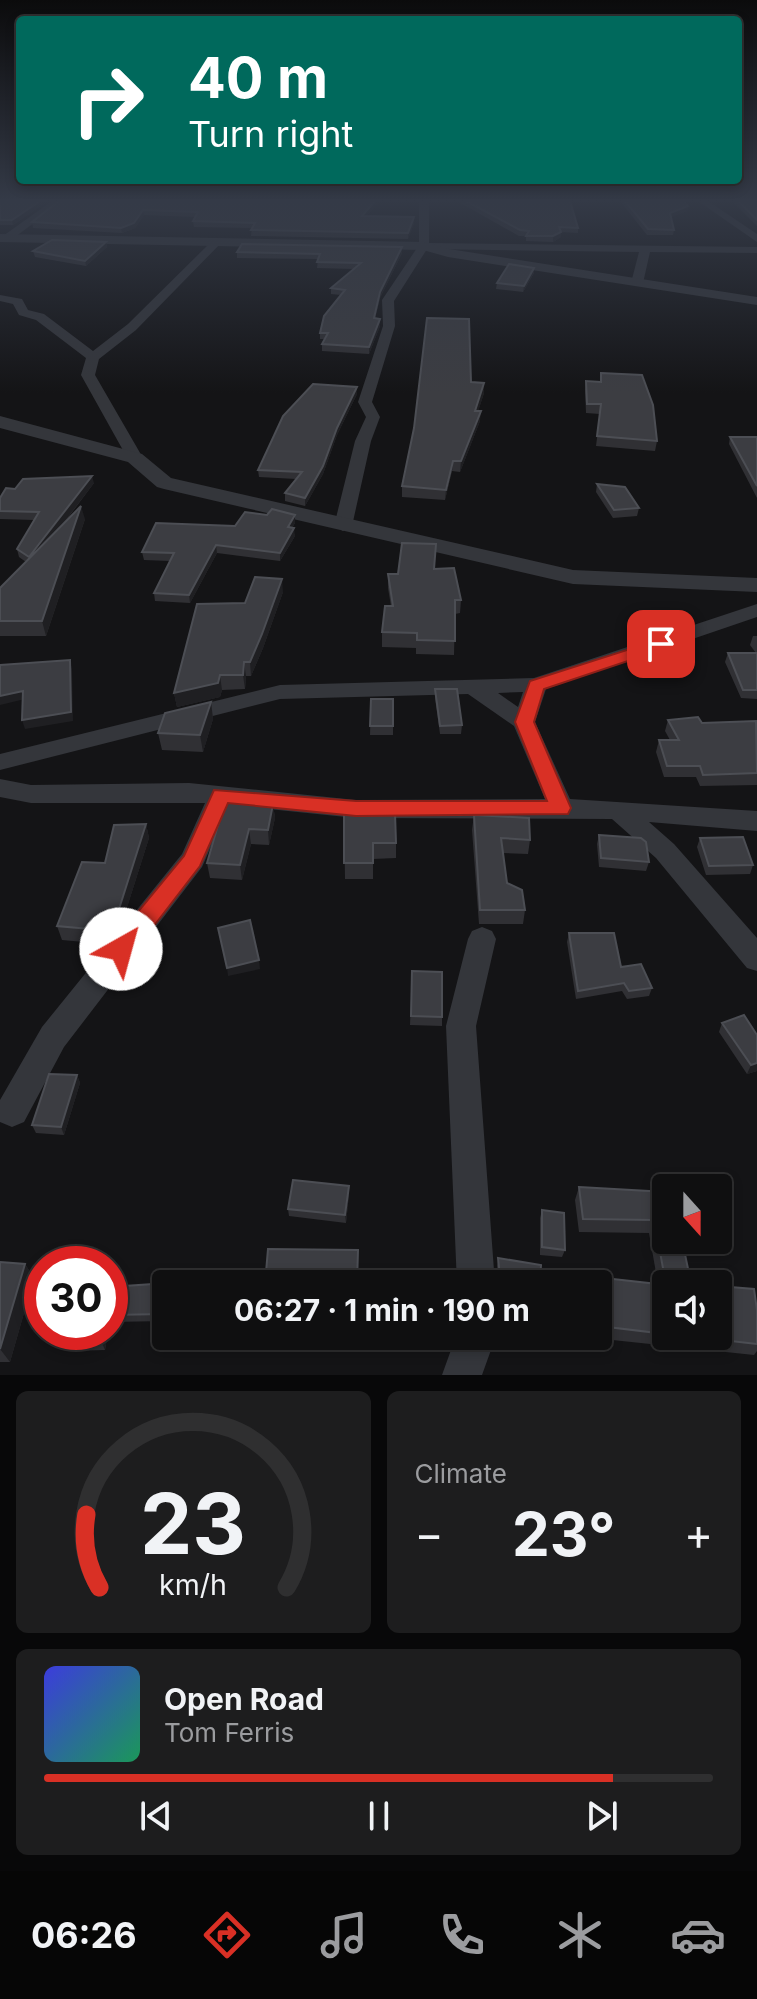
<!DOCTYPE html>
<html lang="en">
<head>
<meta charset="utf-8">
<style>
	body { margin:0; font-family:Inter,sans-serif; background:#1d1d1e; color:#f1f3f6; height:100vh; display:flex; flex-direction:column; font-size:30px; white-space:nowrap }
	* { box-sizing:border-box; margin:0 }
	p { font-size:26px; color:#9b9c9f }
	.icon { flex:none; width:44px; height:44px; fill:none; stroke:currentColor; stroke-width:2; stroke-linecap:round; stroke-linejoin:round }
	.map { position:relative; height:1375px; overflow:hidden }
	.drawer { display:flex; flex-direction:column; gap:16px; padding:16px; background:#080809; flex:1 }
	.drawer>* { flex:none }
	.guide { position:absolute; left:16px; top:16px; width:726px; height:168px; border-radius:8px; box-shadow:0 4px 12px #0003,0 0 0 2px #2f2f30; background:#00695c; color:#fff; overflow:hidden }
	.needle { width:52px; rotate:159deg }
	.buttons { position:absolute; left:652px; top:1174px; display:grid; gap:16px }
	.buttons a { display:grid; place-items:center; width:80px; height:80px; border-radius:8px; background:#0f0f10; box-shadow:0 4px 12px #0003,0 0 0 2px #2f2f30; font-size:40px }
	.speed { position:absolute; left:24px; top:1246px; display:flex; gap:16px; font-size:40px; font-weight:700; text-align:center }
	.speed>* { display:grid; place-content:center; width:104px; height:104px; border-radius:50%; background:#0f0f10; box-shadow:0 4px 12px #0003,0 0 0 2px #2f2f30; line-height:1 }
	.speed .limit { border:12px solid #d22; background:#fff; color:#111 }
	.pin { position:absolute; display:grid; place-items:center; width:68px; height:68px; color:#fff; margin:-34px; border-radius:16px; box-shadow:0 4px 12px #0006 }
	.me { position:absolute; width:88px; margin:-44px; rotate:38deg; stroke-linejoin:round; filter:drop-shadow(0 0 6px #0008) }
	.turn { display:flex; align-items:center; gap:28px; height:168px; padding:0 40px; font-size:36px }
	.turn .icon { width:104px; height:104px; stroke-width:2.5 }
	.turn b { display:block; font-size:56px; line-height:68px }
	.big { font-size:60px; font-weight:700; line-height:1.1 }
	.drawer .card { flex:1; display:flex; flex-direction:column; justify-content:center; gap:12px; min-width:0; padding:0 28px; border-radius:12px; background:#1d1d1e }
	.drawer .dial { align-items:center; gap:0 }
	.dial svg { height:208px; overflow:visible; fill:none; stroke:#2f2f30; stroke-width:7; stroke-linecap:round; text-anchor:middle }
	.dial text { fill:#f1f3f6; stroke:none }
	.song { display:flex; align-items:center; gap:24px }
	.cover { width:96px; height:96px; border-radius:12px; background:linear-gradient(135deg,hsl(240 70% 55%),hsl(150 70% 35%)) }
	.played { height:8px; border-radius:4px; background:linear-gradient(90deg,#d93025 85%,#2f2f30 85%) }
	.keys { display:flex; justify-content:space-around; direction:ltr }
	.heat { display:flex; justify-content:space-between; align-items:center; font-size:44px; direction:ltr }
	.drawer .tiles { flex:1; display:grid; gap:16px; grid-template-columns:1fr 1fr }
	.card:last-child { grid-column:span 2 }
	.trip { position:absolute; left:152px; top:1270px; width:460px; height:80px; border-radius:8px; background:#0f0f10; box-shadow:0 4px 12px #0003,0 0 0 2px #2f2f30; font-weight:700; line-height:80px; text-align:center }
	.dock { display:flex; height:128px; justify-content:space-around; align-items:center; background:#060606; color:#9b9c9f }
	.dock .icon { width:56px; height:56px }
	.dock .active { color:#d93025 }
	.dock b { font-size:36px; color:#f1f3f6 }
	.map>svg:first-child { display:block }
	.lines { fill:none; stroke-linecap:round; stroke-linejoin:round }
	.minor { fill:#34363b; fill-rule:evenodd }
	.tertiary { fill:#34363b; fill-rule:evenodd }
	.wall { fill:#303034 }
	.shaded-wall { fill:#1f1f22 }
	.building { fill:#3c3d42; stroke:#4c4e54; stroke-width:2 }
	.route { fill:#d93025; stroke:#8d1f18; stroke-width:2 }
</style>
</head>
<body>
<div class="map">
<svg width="757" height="1375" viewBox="0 0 757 1375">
	<rect width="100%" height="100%" fill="#141416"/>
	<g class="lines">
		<!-- minor -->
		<path class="minor" d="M52,201H63L11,240H3V236Z
			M419,201H429V243L757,247V253L650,252L643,283L637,286L631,283L639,252L427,249L394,301L395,326L372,402L380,417L371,441L352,526L343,531L334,526L355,441L366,417L358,402L383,326L382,300L419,245Z
			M698,201H708L757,234V242Z
			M213,240L222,242L136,330L99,359L95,375L143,458L129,461L81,375L86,358L36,320L19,315L13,304L0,301V295L22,299L28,310L44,314L93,351L128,324Z
			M757,604V617L546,689L535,722L570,799L757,811V831L649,822L674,844L757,938V971L747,968L656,858L612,819L356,818L229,805L202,867L64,1047L24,1122L12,1127L0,1122V1100L42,1027L182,854L205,803H31L0,797V779L31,785L189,783L356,800L545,799L514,726L468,694L280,699L0,770V754L280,685L534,678ZM523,692L518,707L498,693Z
			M482,927L492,931L496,939L476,1026L495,1284H457L446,1026L468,939L472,931Z
			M456,1336H496L482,1375H442Z"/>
		<!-- tertiary -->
		<path class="tertiary" d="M0,234L424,242L449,249L757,297V305L448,257L423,250L0,242Z
			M0,416L142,454L171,478L573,570L757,578V592L573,584L164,489L157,487L128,462L0,428Z"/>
	</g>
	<!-- wall -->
	<path class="wall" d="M0,201H48L13,225H0Z
		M59,201H380L366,216L414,217V223L408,239L251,236L252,228L194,227L193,221L196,217L144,215L135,228L122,233L33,228L32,222Z
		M457,201H570L578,228V233L561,232V237L553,242L526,241V236H519Z
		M620,201H684L688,206L687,211L671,217L674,230L673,235H647Z
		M732,201H757V226Z
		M106,242L107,247L86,266L35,257L33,251Z
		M402,247V253L380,298L375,318L380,326L369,354L322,351V344L324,339H320V333L341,295L331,294V288L355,269L317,268L318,259L237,258V252Z
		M534,268V273L523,292L496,289L497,283Z
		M601,373L657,441L655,451L596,446L600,414L586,413L585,390L586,381H600Z
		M471,382L484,393L478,411L480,421L460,472L452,471L445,500L402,497V486Z
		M357,394L337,435L323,474L305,506L285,501V493L296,479L259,477L258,470Z
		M730,437H757V498L729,444Z
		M94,483L61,527L85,519L46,636H0V588L26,562L19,557L17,549L34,520L0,519V498L15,489Z
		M597,484L639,508L637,516L613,518L596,492Z
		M295,523L292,528L295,536L280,561L217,553L190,603L155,601L154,593L170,561L144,560L142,552L235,526Z
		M434,569L461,600L460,613L455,614L454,655L416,654V648L382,647V632L391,606L388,588V574Z
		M283,592L263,648L251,676H246L245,689L222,690L220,697L177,707L174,693L245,603Z
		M753,636H757V699L741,698L725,662L728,653H756L750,645Z
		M435,689L462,725L461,734H440L435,698Z
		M371,699H393V735H370Z
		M211,702L213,719L203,752L162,750L158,733Z
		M668,720L702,723H757V785L700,786L696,777H664L656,752L659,740H670L665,731Z
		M273,804L275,818L269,845L251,844L242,880L210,878L207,863Z
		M344,814L396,843V858L373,859V879H345Z
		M474,815L530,840L528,854L502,853L507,883L525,910L523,924H479L472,830Z
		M146,824L149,838L122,923L106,944L62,940L57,926L105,863Z
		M599,835L649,862L646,871L599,867L597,844Z
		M700,838L753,865L750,874L706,875L697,847Z
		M569,933L652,988L649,996L627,999L622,991L576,999L567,942Z
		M412,971L442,1017V1026L410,1025Z
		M722,1023L757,1071L747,1074L719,1032Z
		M77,1075L80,1083L64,1135L36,1133L32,1125Z
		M579,1187L666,1192V1336H718L757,1310V1351L754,1355L603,1339L599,1291L604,1278L658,1284L649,1233L579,1232L575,1200Z
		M349,1194L346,1223L289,1216L288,1209Z
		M542,1210L565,1250L562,1257L540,1255V1218Z
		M498,1258L541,1265L498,1280L497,1266Z
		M0,1262L25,1264L34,1278L10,1362H0Z
		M166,1284V1321L110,1322V1287Z
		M69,1332H108L105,1350L71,1351L67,1344Z"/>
	<!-- shaded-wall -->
	<path class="shaded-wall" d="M40,201H48L13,225L12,220Z
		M375,201H380L362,221V216Z
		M688,206L687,211L669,218L670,213Z
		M143,210L144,215L135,228L122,233L121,228Z
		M414,217V223L408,239V233Z
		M561,232V237L553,242V236Z
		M106,242L107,247L86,266L85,261Z
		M402,247V253L380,298L374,324V318L380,292Z
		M534,268V273L523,292L524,286Z
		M380,319V326L369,354V347Z
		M484,383V393L475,421V411Z
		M357,387V394L337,435L323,474L305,506V498Z
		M481,411L480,421L460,472L461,461Z
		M453,461L452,471L445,500L446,490Z
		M92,476L94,483L31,565L29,557Z
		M81,506L85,519L46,636L42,621Z
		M295,515V523L288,535V527Z
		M294,528L295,536L280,561V553Z
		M216,545L217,553L190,603L189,595Z
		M282,579L283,592L263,648L251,676L250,662Z
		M70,660L72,669L73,721L25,729L22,720Z
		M244,662L246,676L245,689L243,675Z
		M220,675L222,690L220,697L177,707L174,693Z
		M23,691L25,699L0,705V696Z
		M211,702L213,719L203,752L200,735Z
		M273,804L275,818L269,845L268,830Z
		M146,824L149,838L122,923L106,944L101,930Z
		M249,829L251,844L242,880L240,865Z
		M259,960L260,969L228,976L227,968Z
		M757,1063V1071L747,1074L751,1065Z
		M77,1075L80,1083L64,1135L61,1127Z
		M349,1186V1194L346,1223L345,1215Z
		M25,1264L34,1278L10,1362L0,1349Z
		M104,1332H108L105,1350L102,1343Z"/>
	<!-- building -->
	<path class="building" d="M0,201H40L12,220H0Z
		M59,201H375L362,216L414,217L408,233L251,230L255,223L193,221L198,212L143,210L134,223L121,228L32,222Z
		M466,201H570L578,228L559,227L561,232L553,236H526L529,231L520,230Z
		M625,201H684L688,206L670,213L674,230L648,229Z
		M738,201H757V220Z
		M52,240L106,242L85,261L33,251Z
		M242,244L402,247L380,292L374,318L380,319L369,347L322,344L328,333H320L324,316L345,290L331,288L361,263L317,262L320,254L237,252Z
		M509,264L534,268L524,286L497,283Z
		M427,318L469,319L471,382L484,383L475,411H481L461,461H453L446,490L402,486L414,428Z
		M601,373L642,375L653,405L657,441L597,436L601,404H587L586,381L601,382Z
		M313,384L357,387L337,428L323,466L305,498L285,493L302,472L258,470L283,416Z
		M730,437H757V486Z
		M92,476L29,557L17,549L39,512L0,511V498L6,488L15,489L23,479Z
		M597,484L625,487L639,508L614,510Z
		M81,506L42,621H0V588Z
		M272,509L295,515L288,527L294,528L280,553L216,545L189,595L154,593L174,553L142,552L156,523L235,526L245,512L267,515Z
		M402,543L436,544L434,569L454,568L461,600H455V641L417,640V633L382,632L385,606H393L388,574H398Z
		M255,577L282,579L262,634L250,662H244L243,675H220L218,683L174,693L197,604L245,603Z
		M728,653H757V690H743Z
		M70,660L71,712L22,720L23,691L0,696V665Z
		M435,689H457L462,725L440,726Z
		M371,699H393V726H370Z
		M211,702L200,735L158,733L165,713Z
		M698,717L702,723L756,721L757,773L703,775L700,766H667L659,740H679L668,720Z
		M225,801L273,804L268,830L249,829L240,865L207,863Z
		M395,813L396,843H373V863H344V814Z
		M474,815L529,818L530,840L501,838L507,883L522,890L525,910H480Z
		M146,824L119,909L101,930L57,926L82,862L105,863L114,825Z
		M599,835L641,838L646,842L649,862L601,858Z
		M743,837L753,865L709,866L700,838Z
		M250,920L259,960L227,968L218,928Z
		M569,933H614L621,967L641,964L652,988L629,991L624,983L578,991Z
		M412,971L442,972V1017L411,1016Z
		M744,1015L757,1035V1063L751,1065L722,1023Z
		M49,1074L77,1075L61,1127L32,1125Z
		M293,1180L349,1186L345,1215L288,1209Z
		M579,1187L666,1192V1240H682L691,1283L698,1284H666L654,1220L583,1219Z
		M542,1210L564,1213L565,1250L542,1247Z
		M268,1249L358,1250L357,1284H265Z
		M498,1258L541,1265L540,1284H496L500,1276Z
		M0,1262L25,1264L0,1349Z
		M604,1278L666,1285V1334L608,1327Z
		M168,1283L166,1284V1297L164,1314L110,1315V1287Z
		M718,1286L754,1289L757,1310V1344L687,1336H718Z
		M69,1332H104L102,1343L67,1344Z"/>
	<!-- sky -->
	<linearGradient id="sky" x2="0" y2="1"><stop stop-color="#0b0b0c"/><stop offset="0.51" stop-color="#343a47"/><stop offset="1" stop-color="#343a47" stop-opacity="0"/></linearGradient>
	<rect width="757" height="393" fill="url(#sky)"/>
	<!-- route -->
	<path class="route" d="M661,639L670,644L667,648L544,689L534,722L571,808L568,814L356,816L228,803L200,866L130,957L121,960L113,957L109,949L113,942L184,856L214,790L356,801H547L515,722L530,681Z"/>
</svg>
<div class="buttons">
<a><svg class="needle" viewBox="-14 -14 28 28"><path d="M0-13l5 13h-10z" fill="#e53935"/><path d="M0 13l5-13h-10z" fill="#9b9c9f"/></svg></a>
<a><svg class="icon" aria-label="sound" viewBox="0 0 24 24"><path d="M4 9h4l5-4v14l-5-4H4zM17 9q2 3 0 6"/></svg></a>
</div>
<div class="speed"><div class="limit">30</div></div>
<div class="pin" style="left:661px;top:644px;background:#d93025"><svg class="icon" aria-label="arrive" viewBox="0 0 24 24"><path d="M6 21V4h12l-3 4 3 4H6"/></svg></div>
<svg class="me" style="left:121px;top:949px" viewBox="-20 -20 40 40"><circle r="19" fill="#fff"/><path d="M0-13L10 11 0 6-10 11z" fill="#d93025"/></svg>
<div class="trip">06:27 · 1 min · 190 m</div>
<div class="guide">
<div class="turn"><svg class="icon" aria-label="right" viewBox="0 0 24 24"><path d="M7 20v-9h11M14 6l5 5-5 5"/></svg><div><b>40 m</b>Turn right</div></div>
</div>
</div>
<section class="drawer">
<div class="tiles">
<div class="card dial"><svg viewBox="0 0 100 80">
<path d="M14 69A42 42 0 1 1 86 69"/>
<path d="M14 69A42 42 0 0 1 9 41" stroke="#d93025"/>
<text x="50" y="56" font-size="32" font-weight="700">23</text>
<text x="50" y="72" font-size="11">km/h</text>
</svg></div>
<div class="card"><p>Climate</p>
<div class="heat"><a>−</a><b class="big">23°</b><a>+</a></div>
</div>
<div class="card">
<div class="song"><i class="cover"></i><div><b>Open Road</b><p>Tom Ferris</p></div></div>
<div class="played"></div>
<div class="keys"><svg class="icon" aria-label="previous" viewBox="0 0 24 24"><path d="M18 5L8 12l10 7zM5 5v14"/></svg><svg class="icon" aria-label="pause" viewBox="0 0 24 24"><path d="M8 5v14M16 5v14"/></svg><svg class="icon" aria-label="next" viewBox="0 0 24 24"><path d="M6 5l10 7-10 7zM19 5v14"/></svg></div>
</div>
</div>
</section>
<nav class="dock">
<b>06:26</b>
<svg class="icon active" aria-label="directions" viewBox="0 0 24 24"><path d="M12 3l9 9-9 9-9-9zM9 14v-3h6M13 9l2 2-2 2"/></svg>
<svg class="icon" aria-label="music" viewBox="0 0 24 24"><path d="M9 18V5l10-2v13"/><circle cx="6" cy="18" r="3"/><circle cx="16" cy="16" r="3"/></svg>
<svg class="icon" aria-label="phone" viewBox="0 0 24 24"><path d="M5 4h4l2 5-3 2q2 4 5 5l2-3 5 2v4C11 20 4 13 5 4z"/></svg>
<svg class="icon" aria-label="climate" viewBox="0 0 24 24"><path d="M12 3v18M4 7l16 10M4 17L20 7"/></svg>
<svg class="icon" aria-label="car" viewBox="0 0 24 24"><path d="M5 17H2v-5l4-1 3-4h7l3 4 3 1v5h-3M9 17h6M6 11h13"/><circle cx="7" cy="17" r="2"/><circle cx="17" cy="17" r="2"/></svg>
</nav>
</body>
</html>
